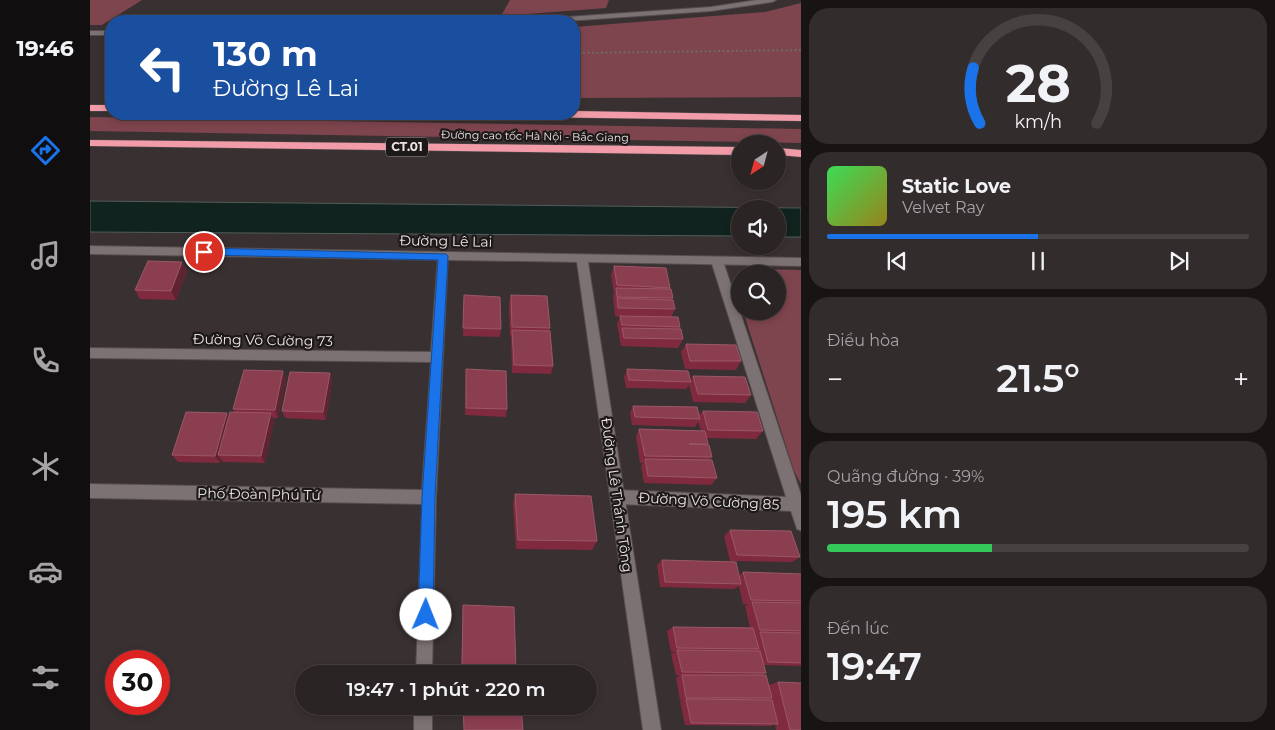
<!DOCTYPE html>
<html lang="vi">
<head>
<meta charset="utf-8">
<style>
	body { margin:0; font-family:Montserrat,sans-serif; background:#332c2d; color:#f1f3f6; height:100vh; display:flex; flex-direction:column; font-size:19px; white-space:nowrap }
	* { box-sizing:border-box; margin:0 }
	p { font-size:16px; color:#a6a4a7 }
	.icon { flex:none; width:28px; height:28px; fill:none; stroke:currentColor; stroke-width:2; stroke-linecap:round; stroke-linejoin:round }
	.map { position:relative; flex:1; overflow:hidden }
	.panel { display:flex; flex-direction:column; gap:8px; padding:8px; background:#181414; width:474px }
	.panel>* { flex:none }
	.hud { position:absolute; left:15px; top:15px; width:475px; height:105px; border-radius:20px; box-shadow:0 2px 8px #0003,0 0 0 1px #474142; background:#1a4fa0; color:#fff; overflow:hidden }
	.needle { width:32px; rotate:216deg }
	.controls { position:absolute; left:641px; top:135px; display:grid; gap:10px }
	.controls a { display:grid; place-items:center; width:55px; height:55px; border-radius:50%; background:#2b2425; box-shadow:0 2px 8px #0003,0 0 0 1px #474142; font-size:25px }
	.speed { position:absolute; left:15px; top:650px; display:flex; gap:10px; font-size:25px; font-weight:700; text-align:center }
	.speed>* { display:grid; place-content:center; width:65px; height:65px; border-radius:50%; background:#2b2425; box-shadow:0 2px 8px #0003,0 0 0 1px #474142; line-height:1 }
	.speed .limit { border:8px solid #d22; background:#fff; color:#111 }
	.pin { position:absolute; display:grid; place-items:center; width:42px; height:42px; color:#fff; margin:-21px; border:2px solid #fff; border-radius:50%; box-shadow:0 1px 5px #0007 }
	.me { position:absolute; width:55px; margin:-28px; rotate:1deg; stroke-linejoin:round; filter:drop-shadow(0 0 4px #0008) }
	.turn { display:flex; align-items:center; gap:18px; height:105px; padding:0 25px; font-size:22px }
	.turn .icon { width:65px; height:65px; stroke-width:2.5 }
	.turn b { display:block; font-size:35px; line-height:42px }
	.big { font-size:38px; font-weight:600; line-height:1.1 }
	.panel .card { flex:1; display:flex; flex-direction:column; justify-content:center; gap:8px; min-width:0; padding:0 18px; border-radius:20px; background:#332c2d }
	.panel .dial { align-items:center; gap:0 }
	.dial svg { height:130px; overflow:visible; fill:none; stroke:#474142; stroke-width:7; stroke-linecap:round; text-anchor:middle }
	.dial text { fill:#f1f3f6; stroke:none }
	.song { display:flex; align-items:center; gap:15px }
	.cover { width:60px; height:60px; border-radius:8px; background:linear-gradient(135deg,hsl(130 70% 55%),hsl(50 70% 35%)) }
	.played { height:5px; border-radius:2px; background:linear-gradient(90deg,#1a73e8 50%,#474142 50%) }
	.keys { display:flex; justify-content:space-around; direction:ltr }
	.heat { display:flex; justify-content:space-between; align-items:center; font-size:28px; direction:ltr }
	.charge { height:8px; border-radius:4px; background:linear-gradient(90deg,#34c759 39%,#474142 0) }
	.trip { position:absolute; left:205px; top:665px; width:302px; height:50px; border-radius:25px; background:#2b2425; box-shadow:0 2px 8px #0003,0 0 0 1px #474142; font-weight:600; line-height:50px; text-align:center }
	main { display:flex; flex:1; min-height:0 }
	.tab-bar { display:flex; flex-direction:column; width:90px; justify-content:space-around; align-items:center; background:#110e0f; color:#a6a4a7 }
	.tab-bar .icon { width:35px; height:35px }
	.tab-bar .selected { color:#1a73e8 }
	.tab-bar b { font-size:22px; color:#f1f3f6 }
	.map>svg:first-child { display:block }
	.green { fill:#7f454e }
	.water { fill:#11231e; stroke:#525d5a }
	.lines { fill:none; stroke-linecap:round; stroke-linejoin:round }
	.minor-casing { stroke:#554d4e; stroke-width:2 }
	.tertiary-casing { stroke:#554d4e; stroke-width:2 }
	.motorway-casing { stroke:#554d4e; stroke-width:1 }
	.path { stroke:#706869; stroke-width:2; stroke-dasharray:2 2.5; stroke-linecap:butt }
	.minor { fill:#7c7173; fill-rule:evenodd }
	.tertiary { fill:#7c7173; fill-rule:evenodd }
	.motorway { fill:#f19ca8; fill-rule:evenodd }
	.wall { fill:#802a3f }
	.shaded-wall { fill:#5f2432 }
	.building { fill:#8c3e51; stroke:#9a5868 }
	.route { fill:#1a73e8; stroke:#114b97 }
	.labels { text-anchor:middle; stroke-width:4.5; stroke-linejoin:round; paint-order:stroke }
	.far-street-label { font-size:11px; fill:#ebe4e5; stroke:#1d1919 }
	.shield { fill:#1d1919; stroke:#ada7a8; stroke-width:1 }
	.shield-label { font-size:12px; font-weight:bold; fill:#ebe4e5 }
	.street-label { font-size:14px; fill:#ebe4e5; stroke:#1d1919 }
</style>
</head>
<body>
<main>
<nav class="tab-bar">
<b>19:46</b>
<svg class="icon selected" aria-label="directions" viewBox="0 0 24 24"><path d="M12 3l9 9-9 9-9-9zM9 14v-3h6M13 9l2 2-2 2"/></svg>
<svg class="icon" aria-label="music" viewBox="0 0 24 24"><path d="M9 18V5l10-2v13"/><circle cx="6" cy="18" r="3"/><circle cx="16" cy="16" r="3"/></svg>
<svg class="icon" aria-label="phone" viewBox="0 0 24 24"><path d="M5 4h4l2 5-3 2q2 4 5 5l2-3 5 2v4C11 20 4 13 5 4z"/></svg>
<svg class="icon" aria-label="climate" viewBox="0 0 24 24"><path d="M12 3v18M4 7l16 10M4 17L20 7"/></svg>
<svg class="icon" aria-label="car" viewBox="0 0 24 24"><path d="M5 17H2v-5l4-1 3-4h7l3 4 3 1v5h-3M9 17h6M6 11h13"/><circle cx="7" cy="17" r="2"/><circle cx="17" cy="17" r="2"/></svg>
<svg class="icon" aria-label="filters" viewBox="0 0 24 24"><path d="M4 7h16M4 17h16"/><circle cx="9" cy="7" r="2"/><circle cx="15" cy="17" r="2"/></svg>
</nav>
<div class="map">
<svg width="712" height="730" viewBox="0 0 712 730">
	<rect width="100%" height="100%" fill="#393031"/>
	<!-- green -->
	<path class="green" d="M0,0H52L12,25H0Z
		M420,0H519L516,8L411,16Z
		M711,3V97L484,98V27L675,12Z
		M0,117L711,129L712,143L0,131Z
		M656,269L711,270V484L704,471L653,311H688V274H650V303L644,282L648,273Z"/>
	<!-- water -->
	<path class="water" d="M0,201L711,208V237H688V209H650V236L0,232Z"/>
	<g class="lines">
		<!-- minor casing -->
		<g class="minor-casing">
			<path id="minor" d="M667,0H686L682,2L621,11L477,21H444L448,19L621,7Z
				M0,31H21V35H0Z
				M353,252L358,256L346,497L342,674H326L332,504L0,498V484L332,490L341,362L0,358V348L341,352L348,256Z
				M627,257L633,261L712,498V531L707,529L701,511L528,504L523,502L521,497L523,492L528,490L696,497L621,261Z
				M324,706H342V730H324Z"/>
		</g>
		<!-- tertiary casing -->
		<g class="tertiary-casing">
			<path id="tertiary" d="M0,246L712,258V266L498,262L571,730H553L487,262L0,254Z"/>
		</g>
		<!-- motorway casing -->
		<g class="motorway-casing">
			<path id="motorway" d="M0,105H21V111H0Z
				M484,111L712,115V121L443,117L438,114H484Z
				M0,140L650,147V155L0,146Z
				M688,148L712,150V157L688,155Z"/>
		</g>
		<!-- path -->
		<path class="path" d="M484,53L712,50"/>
		<!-- minor -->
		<use href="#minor" class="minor"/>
		<!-- tertiary -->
		<use href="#tertiary" class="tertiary"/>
		<!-- motorway -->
		<use href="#motorway" class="motorway"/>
	</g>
	<!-- wall -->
	<path class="wall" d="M92,262L97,271L86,300L50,299L45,290Z
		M524,266L580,288V289L583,298L582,300L585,309L581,317L590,327L589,329L593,339L588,348L531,346L529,336L530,334H529L527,324L530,317L525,316L523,297L524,293L521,275Z
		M374,295L411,329L410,337L373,336Z
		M421,295L460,328L459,331L463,366L461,374L422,373L421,336H420L419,304Z
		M596,344L651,361L646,370L595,369L591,352Z
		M376,369L417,409L416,417L375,415Z
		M537,369L601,381L603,376L661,395L655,403L603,402L599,385L596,389L536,388L534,377Z
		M240,373L242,381L236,420L195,418L192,411Z
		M196,379L188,418H183L184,421L175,463L133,462L131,459L130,463L88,462L82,455L137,413L139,416L145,412L143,409Z
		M543,406L609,415L613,411L673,431L666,439L616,438L618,444L617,445L622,457L619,460L627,478L621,485L554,483L551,466L553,463H550L546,436L549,429L611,431L608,422L605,427L542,425L540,413Z
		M425,494L507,541L502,550L426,549L423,504Z
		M640,530L710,557L702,562L640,561L634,536Z
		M572,560L649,576L653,572L712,574V666L673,665L676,673L671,675L679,685L688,682L712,730H686L685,724L680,726L595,725L590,701L593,700H590L586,678L590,676L586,675L581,654L585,652H581L577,631L583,627H660L655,606L658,604H653L649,586L644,589L570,587L567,565Z
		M373,605L426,671L424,674L371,673Z"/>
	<!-- shaded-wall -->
	<path class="shaded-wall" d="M92,262L97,271L86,300L81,291Z
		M193,371L196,379L188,418L185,410Z
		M240,373L242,381L236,420L233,412Z
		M137,413L142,421L128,455L131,459L130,463L125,456Z
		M181,413L184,421L175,463L171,456Z"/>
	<!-- building -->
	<path class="building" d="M58,261L92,262L81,291L45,290Z
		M524,266L576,268L580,288L527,285Z
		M526,288L581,289L583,298L527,297Z
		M374,295L410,297L411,329L373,328Z
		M421,295L457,296L460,328L422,327Z
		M527,298L583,300L585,309L528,308Z
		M530,316L588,317L590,327L532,325Z
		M532,328L591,329L593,339L534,338Z
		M422,330L460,331L463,366L424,365Z
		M596,344L646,345L651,361H600Z
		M376,369L416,371L417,409L376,408Z
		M537,369L598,371L601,382L539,380Z
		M154,370L193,371L185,410L143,409Z
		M200,372L240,373L233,412L192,411Z
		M603,376L655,377L661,395L608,394Z
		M543,406L607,407L610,419L545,417Z
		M613,411L667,412L673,431L618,430Z
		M96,412L137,413L125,456L82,455Z
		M140,412L181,413L171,456L128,455Z
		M549,429L615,431L618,444H599L619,445L622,457L555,456Z
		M555,459L622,460L627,478L558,476Z
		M425,494L501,496L507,541L428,540Z
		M640,530L701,531L710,557L647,555Z
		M572,560L646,562L651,584L575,582Z
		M653,572L712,574V601L661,600Z
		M662,602L712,603V631L670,630Z
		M373,605L424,607L426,671L372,668Z
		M583,627L663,628L669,649L587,648Z
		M670,632L712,633V663L678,662Z
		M587,650L670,651L676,673L592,672Z
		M592,675H676L682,698H596Z
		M688,682L712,683V730H700Z
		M596,699L682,700L688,724L601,723Z
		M373,706H431L433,730H374Z"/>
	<!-- route -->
	<path class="route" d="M114,248L356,254L358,256L345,497L343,615L341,620L336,622L331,620L328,615L332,497L348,260L114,255L110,252Z"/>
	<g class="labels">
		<!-- far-street labels -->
		<g class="far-street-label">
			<text transform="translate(445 136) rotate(1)" y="4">Đường cao tốc Hà Nội - Bắc Giang</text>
		</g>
		<!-- shield labels -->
		<rect class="shield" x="296" y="137.5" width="42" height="19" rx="4"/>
		<g class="shield-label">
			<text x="317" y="151">CT.01</text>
		</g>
		<!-- street labels -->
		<g class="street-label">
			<text transform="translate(356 241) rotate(1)" y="5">Đường Lê Lai</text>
			<text transform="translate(173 340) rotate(1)" y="5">Đường Võ Cường 73</text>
			<text transform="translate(169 494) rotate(1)" y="5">Phố Đoàn Phú Tứ</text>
			<text transform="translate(527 495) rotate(82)" y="5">Đường Lê Thánh Tông</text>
			<text transform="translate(619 501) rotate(3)" y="5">Đường Võ Cường 85</text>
		</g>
	</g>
</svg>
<div class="controls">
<a><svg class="needle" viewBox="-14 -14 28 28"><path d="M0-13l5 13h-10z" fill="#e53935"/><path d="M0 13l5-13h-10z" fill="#a6a4a7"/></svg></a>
<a><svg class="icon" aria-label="sound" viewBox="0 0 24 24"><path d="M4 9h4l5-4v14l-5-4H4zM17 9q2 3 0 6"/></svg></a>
<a><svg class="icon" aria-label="search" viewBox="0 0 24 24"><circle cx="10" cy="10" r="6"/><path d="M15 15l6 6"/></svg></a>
</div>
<div class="speed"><div class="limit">30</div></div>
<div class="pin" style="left:114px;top:252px;background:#d93025"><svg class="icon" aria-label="arrive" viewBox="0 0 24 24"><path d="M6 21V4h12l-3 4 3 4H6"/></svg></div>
<svg class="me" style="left:336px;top:615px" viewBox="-20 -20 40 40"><circle r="19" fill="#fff"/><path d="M0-13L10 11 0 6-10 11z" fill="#1a73e8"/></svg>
<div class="trip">19:47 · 1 phút · 220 m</div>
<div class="hud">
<div class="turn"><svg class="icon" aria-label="left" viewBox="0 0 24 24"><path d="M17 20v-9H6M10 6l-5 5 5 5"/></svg><div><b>130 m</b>Đường Lê Lai</div></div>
</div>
</div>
<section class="panel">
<div class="card dial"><svg viewBox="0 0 100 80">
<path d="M14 69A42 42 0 1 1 86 69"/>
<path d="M14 69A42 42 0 0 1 10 35" stroke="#1a73e8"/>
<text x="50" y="56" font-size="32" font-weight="700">28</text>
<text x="50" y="72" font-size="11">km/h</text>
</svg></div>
<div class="card">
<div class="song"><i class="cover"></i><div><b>Static Love</b><p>Velvet Ray</p></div></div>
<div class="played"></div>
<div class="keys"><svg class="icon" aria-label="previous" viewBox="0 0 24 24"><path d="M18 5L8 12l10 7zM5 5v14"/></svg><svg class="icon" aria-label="pause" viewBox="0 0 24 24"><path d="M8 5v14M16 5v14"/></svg><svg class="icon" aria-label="next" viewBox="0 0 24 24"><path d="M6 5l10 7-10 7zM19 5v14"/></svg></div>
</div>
<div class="card"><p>Điều hòa</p>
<div class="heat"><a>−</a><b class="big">21.5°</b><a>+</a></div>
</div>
<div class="card"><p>Quãng đường · 39%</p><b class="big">195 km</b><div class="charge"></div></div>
<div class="card"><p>Đến lúc</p><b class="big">19:47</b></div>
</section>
</main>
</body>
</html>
